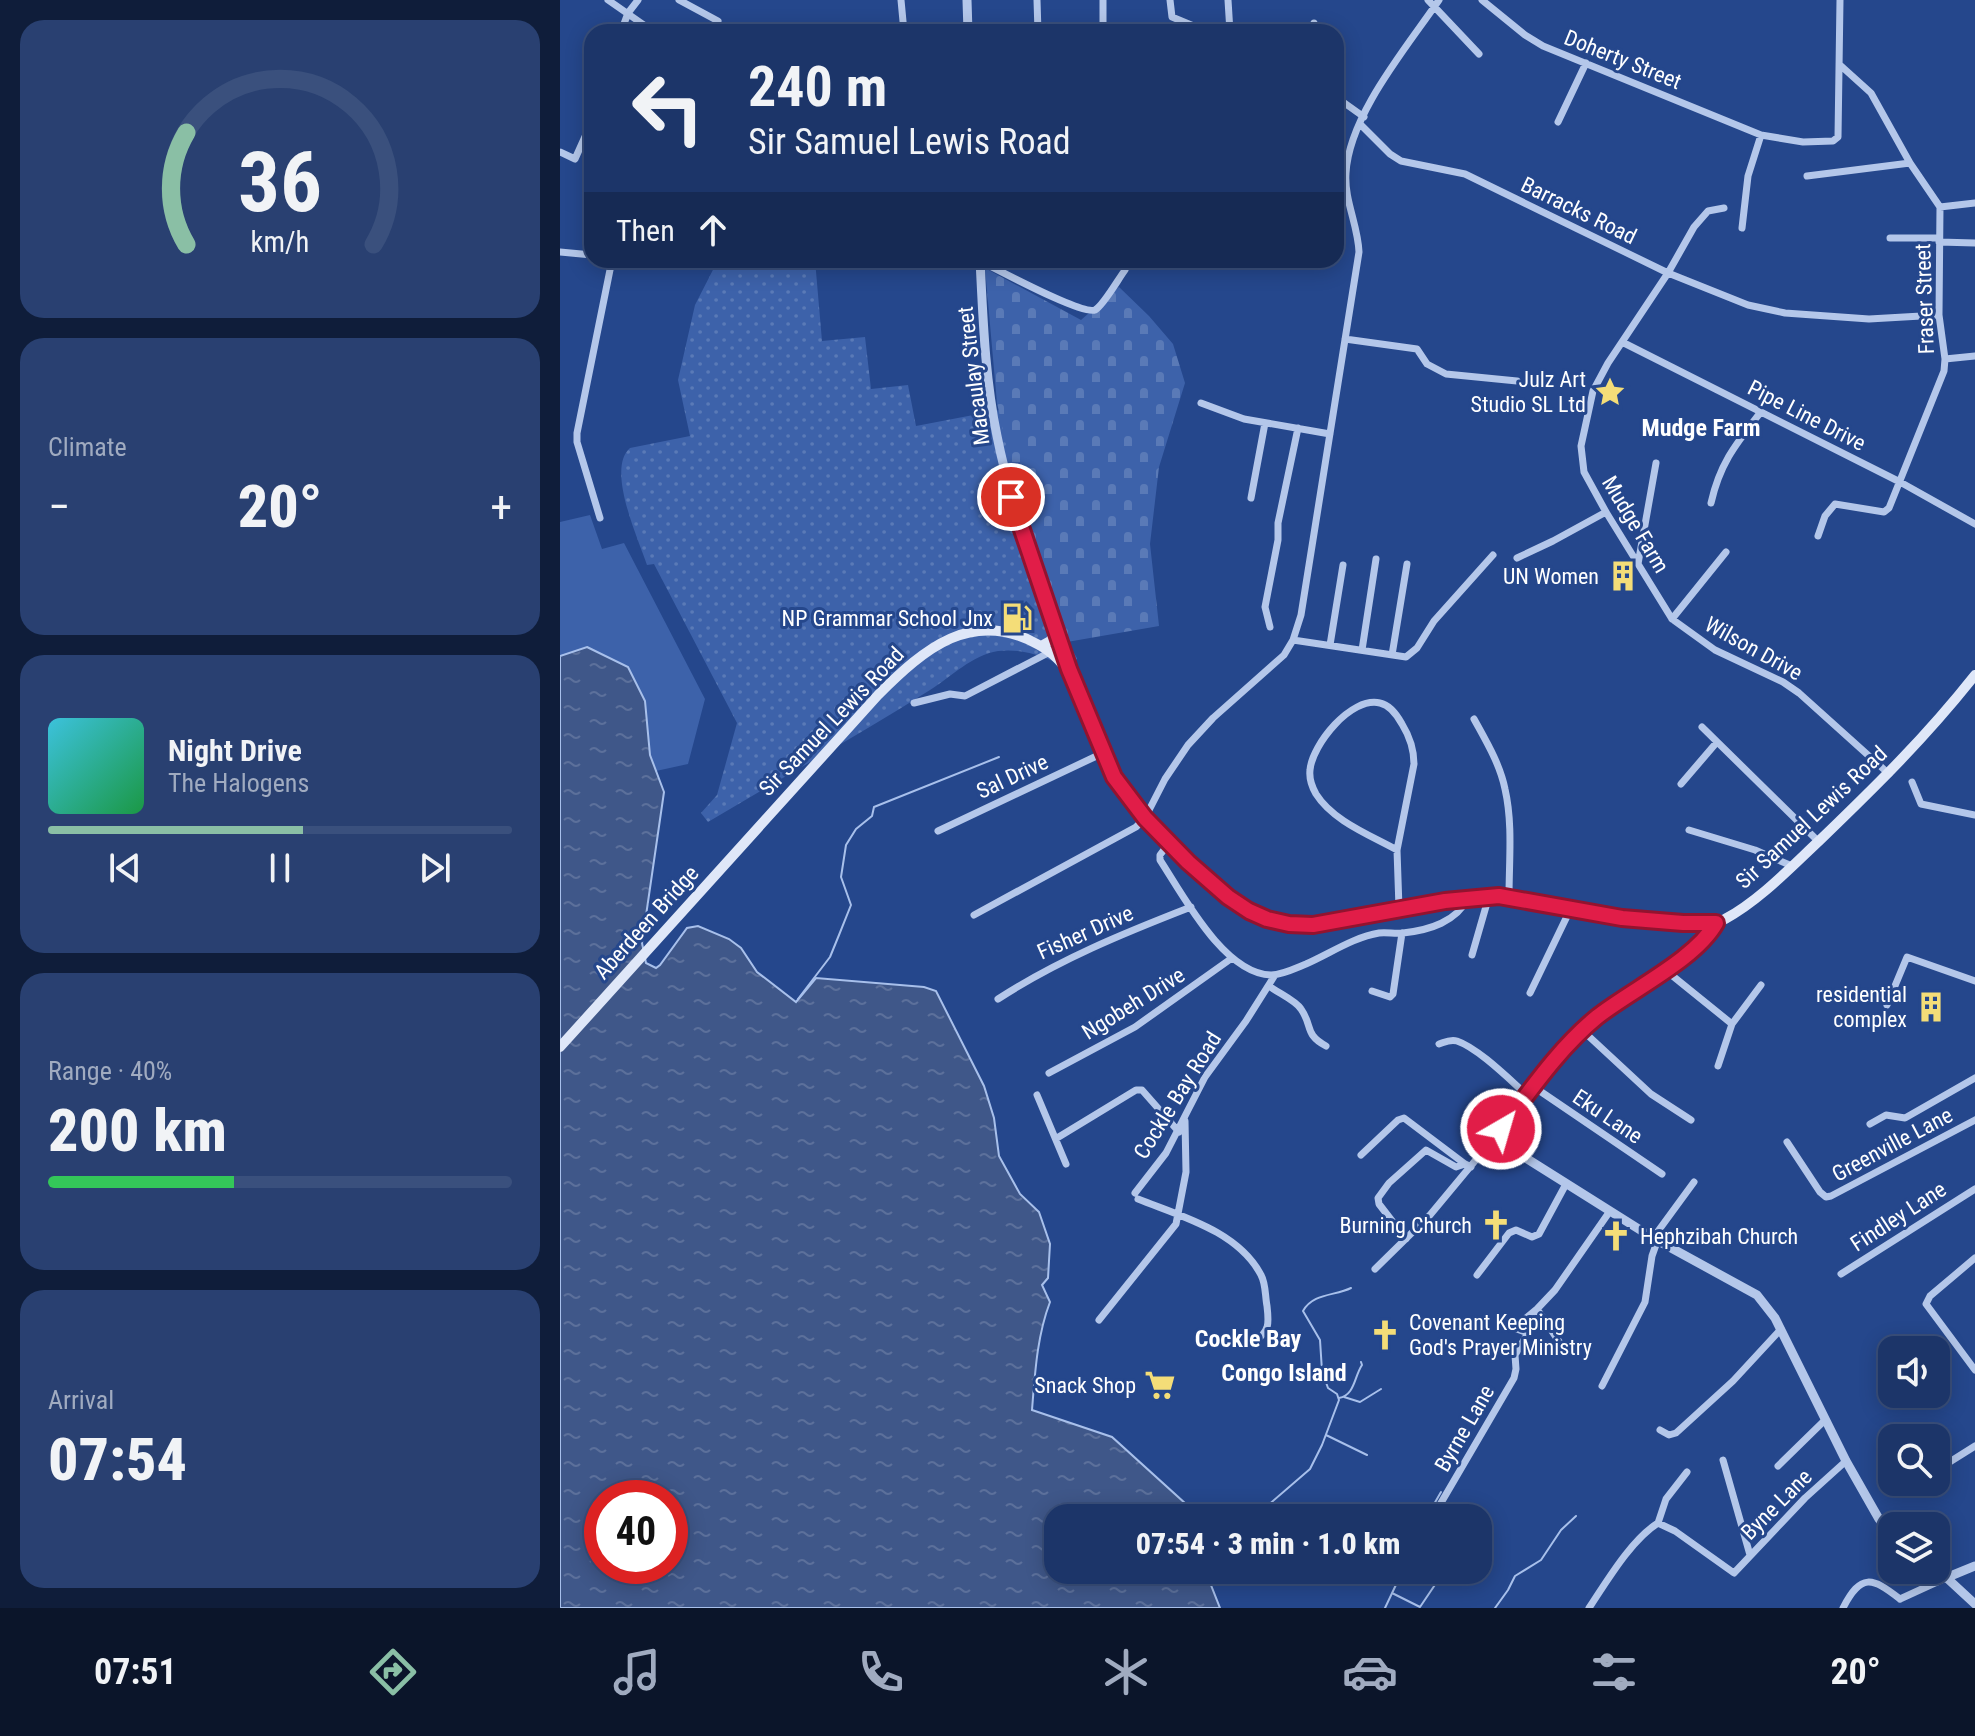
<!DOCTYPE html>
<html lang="en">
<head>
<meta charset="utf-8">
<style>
	body { margin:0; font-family:"Roboto Condensed",sans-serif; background:#294071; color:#f1f3f6; height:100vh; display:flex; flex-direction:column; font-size:30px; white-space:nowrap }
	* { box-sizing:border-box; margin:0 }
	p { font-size:26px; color:#a0abc0 }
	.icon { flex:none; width:44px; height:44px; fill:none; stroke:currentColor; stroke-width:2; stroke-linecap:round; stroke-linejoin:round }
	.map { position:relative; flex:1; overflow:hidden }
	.panel { display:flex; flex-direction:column; gap:20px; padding:20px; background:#0f1d3a; width:560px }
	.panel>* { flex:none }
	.top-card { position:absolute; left:24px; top:24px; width:760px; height:244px; border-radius:24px; box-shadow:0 4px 20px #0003,0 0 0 2px #3a507d; background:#1c3569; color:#f1f3f6; overflow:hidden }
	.controls { position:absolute; left:1318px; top:1336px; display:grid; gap:16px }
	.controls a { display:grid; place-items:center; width:72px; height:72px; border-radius:16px; background:#1c3569; box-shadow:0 4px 20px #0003,0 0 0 2px #3a507d; font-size:40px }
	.speed { position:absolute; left:24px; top:1480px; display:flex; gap:16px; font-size:40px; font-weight:700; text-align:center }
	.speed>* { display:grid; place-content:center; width:104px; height:104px; border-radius:50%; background:#1c3569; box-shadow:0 4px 20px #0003,0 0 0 2px #3a507d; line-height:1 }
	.speed .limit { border:12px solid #d22; background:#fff; color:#111 }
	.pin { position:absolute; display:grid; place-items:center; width:68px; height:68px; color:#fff; margin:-34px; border:4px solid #fff; border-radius:50%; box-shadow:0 2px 8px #0007 }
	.me { position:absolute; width:88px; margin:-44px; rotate:38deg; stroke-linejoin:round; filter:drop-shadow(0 0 6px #0008) }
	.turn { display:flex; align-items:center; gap:28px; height:168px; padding:0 32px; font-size:36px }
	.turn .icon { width:104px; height:104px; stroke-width:2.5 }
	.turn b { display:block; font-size:56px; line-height:68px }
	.then { display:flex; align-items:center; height:76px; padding:0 32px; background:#0003; gap:16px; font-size:30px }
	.big { font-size:60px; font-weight:800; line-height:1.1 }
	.panel .widget { flex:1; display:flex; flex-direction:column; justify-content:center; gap:12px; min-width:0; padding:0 28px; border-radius:24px; background:#294071 }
	.panel .dial { align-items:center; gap:0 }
	.dial svg { height:208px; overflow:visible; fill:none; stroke:#3a507d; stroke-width:7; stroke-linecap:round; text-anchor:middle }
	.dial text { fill:#f1f3f6; stroke:none }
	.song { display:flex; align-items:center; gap:24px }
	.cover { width:96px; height:96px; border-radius:12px; background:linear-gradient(135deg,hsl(190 70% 55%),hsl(140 70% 35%)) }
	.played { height:8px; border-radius:4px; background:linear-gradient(90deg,#8abfa5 55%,#3a507d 55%) }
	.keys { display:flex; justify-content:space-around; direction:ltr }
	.heat { display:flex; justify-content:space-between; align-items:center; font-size:44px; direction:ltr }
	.charge { height:12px; border-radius:6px; background:linear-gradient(90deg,#34c759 40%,#3a507d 0) }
	.trip { position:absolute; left:484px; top:1504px; width:448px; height:80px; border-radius:24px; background:#1c3569; box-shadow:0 4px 20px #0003,0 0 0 2px #3a507d; font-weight:800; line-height:80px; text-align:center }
	.tab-bar { display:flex; height:128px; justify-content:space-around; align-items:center; background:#0b152a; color:#a0abc0 }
	.tab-bar .icon { width:56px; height:56px }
	.tab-bar .active { color:#8abfa5 }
	.tab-bar b { font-size:36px; color:#f1f3f6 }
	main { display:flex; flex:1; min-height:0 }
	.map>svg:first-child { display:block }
	.grass { fill:url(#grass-dots) }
	.cemetery { fill:url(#cemetery-stones) }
	.garden { fill:#3d62aa }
	.water { fill:url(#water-ripples); stroke:#a8c0eb; stroke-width:2; fill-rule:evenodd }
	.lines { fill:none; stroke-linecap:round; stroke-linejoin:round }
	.stream { stroke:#a8c0eb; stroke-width:2 }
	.minor { stroke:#b4c7ea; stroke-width:7 }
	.tertiary { stroke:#b4c7ea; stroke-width:9 }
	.secondary { stroke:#dfe7f8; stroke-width:10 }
	.route-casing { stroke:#92132f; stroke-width:20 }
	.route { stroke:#e11d48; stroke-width:14 }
	.labels { text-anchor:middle; stroke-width:6; stroke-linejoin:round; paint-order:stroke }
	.street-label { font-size:22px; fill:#fff; stroke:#25478c }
	.poi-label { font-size:22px; fill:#fff; stroke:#25478c; text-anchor:end }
	.neighbourhood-label { font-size:24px; font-weight:bold; fill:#fff; stroke:#25478c }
</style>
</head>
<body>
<main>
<section class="panel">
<div class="widget dial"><svg viewBox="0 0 100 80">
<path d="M14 69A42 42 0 1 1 86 69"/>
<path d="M14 69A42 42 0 0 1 14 26" stroke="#8abfa5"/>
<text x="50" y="56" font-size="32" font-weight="700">36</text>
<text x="50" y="72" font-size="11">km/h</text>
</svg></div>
<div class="widget"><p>Climate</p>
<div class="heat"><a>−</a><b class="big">20°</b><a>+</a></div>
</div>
<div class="widget">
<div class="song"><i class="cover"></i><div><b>Night Drive</b><p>The Halogens</p></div></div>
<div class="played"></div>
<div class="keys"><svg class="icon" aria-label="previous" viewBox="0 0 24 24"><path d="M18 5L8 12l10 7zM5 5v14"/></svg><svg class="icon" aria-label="pause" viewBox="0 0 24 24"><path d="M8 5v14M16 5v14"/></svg><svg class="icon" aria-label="next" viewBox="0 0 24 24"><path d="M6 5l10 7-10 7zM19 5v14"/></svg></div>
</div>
<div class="widget"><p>Range · 40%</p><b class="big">200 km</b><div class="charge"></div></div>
<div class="widget"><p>Arrival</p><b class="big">07:54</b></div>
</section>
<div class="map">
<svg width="1415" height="1608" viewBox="0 0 1415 1608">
	<defs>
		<pattern id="grass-dots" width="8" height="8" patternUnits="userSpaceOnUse" patternTransform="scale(2)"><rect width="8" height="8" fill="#3d62aa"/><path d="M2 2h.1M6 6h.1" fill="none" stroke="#5a7ab7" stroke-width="1.8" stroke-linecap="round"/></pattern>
		<pattern id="cemetery-stones" width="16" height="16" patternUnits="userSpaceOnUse" patternTransform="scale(2)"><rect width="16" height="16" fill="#3d62aa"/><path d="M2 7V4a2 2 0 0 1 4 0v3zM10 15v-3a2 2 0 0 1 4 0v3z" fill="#5a7ab7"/></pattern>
		<pattern id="water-ripples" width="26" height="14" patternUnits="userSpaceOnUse" patternTransform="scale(2)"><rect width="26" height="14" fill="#3f5789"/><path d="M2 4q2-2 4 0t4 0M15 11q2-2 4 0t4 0" fill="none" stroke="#5c709b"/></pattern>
	</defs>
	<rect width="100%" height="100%" fill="#25478c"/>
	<!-- grass -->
	<path class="grass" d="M158,260H255L262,341L305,337L311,389L348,385L356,426L450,408L499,628L517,658L513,666L508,668C485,657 464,648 438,651C412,655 391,677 370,690C297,736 222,778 148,822L141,813L157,795L177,723L94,564L87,565C78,538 46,469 70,448L130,436L118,380L135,305Z"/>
	<!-- cemetery -->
	<path class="cemetery" d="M425,268L521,320L559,287L589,316L613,344L625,383L599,467L590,544L599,626L507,642L462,515L437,403Z"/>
	<!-- garden -->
	<path class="garden" d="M30,515L42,549L64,543L145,699L128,764L96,771L90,755L85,701L13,651L0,656V522Z"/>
	<!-- water -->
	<path class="water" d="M27,647L68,667L85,701L90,755L104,792L82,943L86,963L96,968L100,965L127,928L138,926L169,939L181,948L197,972L236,1002L256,978L364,987L376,991L424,1086L434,1118L439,1156L460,1194L479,1212L490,1244L488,1278L482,1285L490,1302C477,1336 475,1373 472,1410L552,1437L627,1505L634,1518H498V1570H645L660,1608H0V656ZM42,1498H110V1566H42Z"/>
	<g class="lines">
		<!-- stream -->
		<path class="stream" d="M238,999L270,957L279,935L291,905L281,877L286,845L296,829L312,816L314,807L439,757
			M784,1397L800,1402L821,1389
			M779,1398C795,1395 794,1377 802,1365L801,1362
			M766,1435L807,1455
			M654,1518L686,1507H706L750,1469L762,1445L779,1400L777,1394L768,1388L762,1371L760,1340L743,1311C753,1293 775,1296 791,1288
			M866,1518L881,1492
			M832,1593L860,1607L885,1570
			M825,1608L843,1570
			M935,1608L948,1590L955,1576L981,1560L1001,1530L1016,1516"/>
		<!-- minor -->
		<path class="minor" d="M48,0L94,32
			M119,0L158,21
			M341,0L344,32
			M477,0L478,32
			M543,0V32
			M610,0L612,17L648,32
			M668,0L670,32
			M868,0L919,54
			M922,0L965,35L983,46L1201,135L1243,142L1273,141L1278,137L1280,0
			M61,32L68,13L78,0
			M754,32V23
			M776,97L804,117
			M998,122L1026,63
			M800,124L830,154L841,161L905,174L1108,273L1188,305L1225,313L1309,319L1379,315
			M0,152L15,159L32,121
			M776,153L787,157
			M1247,176L1350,163
			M1380,207L1415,203
			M1164,208L1148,211L1134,227L1108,273L1048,363L1033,391L1021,446L1024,472L1046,512L1112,619L1155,650L1223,682L1239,693L1329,774
			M1182,228L1188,176L1201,135
			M1330,238H1378
			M1379,242L1415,243
			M0,252L32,255
			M420,261C437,269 521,315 535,310C543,306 559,278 565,270L555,260
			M785,339L857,349L867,364L886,374L957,381
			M1062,342L1340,482L1415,524
			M1385,359L1415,356
			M641,403L684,419L770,434
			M691,498L705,423
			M1151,503C1160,463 1176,444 1200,413
			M40,518L17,442V433L52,260
			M1258,536L1265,516L1275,504L1324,512L1329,508L1384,371L1385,359L1379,315L1380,207L1350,163L1311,93L1280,65
			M957,558L993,541L1046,512
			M1078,564L1096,463
			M1112,619L1166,552
			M710,627L705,607L718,540V523L738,428
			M733,640L846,657L857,648L874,621L933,555
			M770,645L783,565
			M802,650L816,559
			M832,655L847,564
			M354,703L390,694L405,696L490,652
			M914,719C926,741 940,764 945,789C953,824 949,861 949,897
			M1142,727L1258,841
			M1352,782L1361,804L1415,815
			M1121,784L1157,742
			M1129,830L1195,850L1232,866
			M378,831L543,753
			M609,843L600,855V860C623,895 664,974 711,975C722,975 736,968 746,964C769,954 794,937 819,933C827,932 835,934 843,933C870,930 896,922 909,897
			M837,850C810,835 773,821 756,794C752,787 749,779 750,770C752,745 791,696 820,703C830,705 837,715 842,724C850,737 854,749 854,764L837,850L839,908
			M414,915L576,827L585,818L605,779L628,745L653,718L724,655L733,640L741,615L799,252C798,225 784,200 786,173C789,115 847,47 879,0
			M912,955L929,896
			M1104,969L1172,1024
			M709,986C718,993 735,1000 741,1009C753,1026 744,1034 766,1046
			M812,991L830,997L833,994L842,933
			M970,993L1011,908
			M438,999C498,960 564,933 631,907
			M1327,1005L1347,957L1415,981
			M1022,1030L1091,1094L1131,1120
			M879,1044C885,1042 890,1039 897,1041C918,1048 950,1080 967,1095
			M1158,1066L1172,1024L1201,985
			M489,1073L575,1027L672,958
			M974,1087L1102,1174
			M477,1095L506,1164
			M1310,1124L1326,1115L1345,1118L1415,1078
			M497,1138L576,1090H582L619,1132
			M1227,1142L1260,1192L1266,1197L1271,1196L1415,1120
			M801,1155L838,1120L844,1118L905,1164
			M575,1193L606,1153L645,1077L686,1021L715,975
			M578,1199C620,1216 678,1231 701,1275C706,1284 705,1296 707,1306C709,1323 710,1331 694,1342
			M1093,1238L1134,1182
			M846,1239L819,1204L818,1198L829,1183L866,1150L896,1167L905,1164L911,1167
			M1415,1258L1370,1296L1366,1304L1415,1370
			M815,1269L870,1215L934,1138
			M1281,1274L1415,1189
			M917,1275L949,1233L956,1230L972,1237L979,1234L1006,1184
			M977,1309L1000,1343
			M539,1320L616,1224L626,1172L625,1121
			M1042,1386L1085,1302L1092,1256L1098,1239
			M1100,1430L1109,1435L1116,1433L1173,1381L1221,1329
			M1163,1460L1190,1555
			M1388,1463L1415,1446
			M1218,1466L1265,1420
			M881,1518L878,1508L954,1378L956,1369L955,1355L968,1333L954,1328L977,1309L995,1290L1050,1211
			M1098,1523L1106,1499L1127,1472
			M1340,1599L1388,1577
			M1029,1608C1047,1581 1071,1540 1098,1523L1115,1531L1174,1573L1245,1498L1286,1461
			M1283,1608C1301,1573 1312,1577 1340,1599"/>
		<!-- tertiary -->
		<path class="tertiary" d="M407,0L408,32
			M420,260C423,319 425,379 437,436C453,516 484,592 509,669
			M1156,923C1134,961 1069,990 1034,1019C995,1053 966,1098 934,1138L1093,1238L1197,1295L1215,1318L1286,1461L1319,1519L1332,1535
			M1376,1568L1415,1604
			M1388,1577L1415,1566"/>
		<!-- secondary -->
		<path class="secondary" d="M481,646L490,641L497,633
			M0,1047L318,695C364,649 412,607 479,645C527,671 530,736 555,779C579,820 626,865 663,894C746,960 842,894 935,896C967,897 998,907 1029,912C1057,917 1084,920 1111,922C1128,924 1149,927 1165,919C1200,900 1231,867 1260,840C1316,786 1366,737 1415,675"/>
	</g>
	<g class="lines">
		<!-- route casing -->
		<g class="route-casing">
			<path id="route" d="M451,497L509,669L554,777L585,818L628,862L668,897L689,911L707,919L729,924L753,925L885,901L939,896L1062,918L1123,923H1156C1135,960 1071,990 1037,1017C999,1048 970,1091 941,1129"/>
		</g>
		<!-- route -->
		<use href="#route" class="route"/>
	</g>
	<!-- icons -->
	<defs>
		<g id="sight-bare" transform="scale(2.4)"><path d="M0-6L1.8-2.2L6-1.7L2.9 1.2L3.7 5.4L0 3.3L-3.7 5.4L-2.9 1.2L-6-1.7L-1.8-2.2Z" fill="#f4dd78" stroke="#25478c" stroke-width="2.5" paint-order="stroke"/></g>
		<g id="building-bare" transform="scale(2.4)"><path d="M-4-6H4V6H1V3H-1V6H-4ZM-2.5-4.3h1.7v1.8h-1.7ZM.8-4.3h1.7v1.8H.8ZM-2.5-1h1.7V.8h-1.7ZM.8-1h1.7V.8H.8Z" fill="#f4dd78" stroke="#25478c" stroke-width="2.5" paint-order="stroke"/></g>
		<g id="fuel-bare" transform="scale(2.4)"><path d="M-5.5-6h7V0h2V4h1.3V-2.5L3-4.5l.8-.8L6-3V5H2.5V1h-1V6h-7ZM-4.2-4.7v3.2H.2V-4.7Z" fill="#f4dd78" stroke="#25478c" stroke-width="2.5" paint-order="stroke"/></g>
		<g id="church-bare" transform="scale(2.4)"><path d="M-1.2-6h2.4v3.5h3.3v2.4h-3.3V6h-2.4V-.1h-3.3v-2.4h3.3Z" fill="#f4dd78" stroke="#25478c" stroke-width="2.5" paint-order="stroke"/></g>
		<g id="supermarket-bare" transform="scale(2.4)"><path d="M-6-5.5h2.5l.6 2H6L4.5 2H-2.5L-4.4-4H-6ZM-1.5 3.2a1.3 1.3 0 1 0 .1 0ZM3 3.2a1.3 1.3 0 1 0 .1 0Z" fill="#f4dd78" stroke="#25478c" stroke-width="2.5" paint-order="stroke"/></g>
	</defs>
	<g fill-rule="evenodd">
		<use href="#sight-bare" x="1050" y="392"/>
		<use href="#building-bare" x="1063" y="576"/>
		<use href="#fuel-bare" x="457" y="618"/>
		<use href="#building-bare" x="1371" y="1007"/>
		<use href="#church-bare" x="936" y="1225"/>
		<use href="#church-bare" x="1056" y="1236"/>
		<use href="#church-bare" x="825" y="1335"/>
		<use href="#supermarket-bare" x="600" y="1385"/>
	</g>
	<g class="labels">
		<!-- street labels -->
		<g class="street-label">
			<text transform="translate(1063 59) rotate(22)" y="8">Doherty Street</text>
			<text transform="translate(1019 210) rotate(26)" y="8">Barracks Road</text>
			<text transform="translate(1364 299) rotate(-92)" y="8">Fraser Street</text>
			<text transform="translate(413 376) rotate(-97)" y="8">Macaulay Street</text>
			<text transform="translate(1247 415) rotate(27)" y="8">Pipe Line Drive</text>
			<text transform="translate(1076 524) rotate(59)" y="8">Mudge Farm</text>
			<text transform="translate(1194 648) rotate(29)" y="8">Wilson Drive</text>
			<text transform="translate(271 721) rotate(-46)" y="8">Sir Samuel Lewis Road</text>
			<text transform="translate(452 776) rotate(-25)" y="8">Sal Drive</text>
			<text transform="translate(1251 817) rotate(-43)" y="8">Sir Samuel Lewis Road</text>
			<text transform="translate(86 922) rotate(-48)" y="8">Aberdeen Bridge</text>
			<text transform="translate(525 932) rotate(-24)" y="8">Fisher Drive</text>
			<text transform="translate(573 1003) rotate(-32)" y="8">Ngobeh Drive</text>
			<text transform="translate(617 1095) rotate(-58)" y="8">Cockle Bay Road</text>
			<text transform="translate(1048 1116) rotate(34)" y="8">Eku Lane</text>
			<text transform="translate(1332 1144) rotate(-28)" y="8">Greenville Lane</text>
			<text transform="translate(1338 1216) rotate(-33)" y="8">Findley Lane</text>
			<text transform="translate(904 1428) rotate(-60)" y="8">Byrne Lane</text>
			<text transform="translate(1216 1504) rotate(-45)" y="8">Byne Lane</text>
		</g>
		<!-- poi labels -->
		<g class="poi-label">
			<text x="1026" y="387">Julz Art<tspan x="1026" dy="25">Studio SL Ltd</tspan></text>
			<text x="1039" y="584">UN Women</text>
			<text x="433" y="626">NP Grammar School Jnx</text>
			<text x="1347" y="1002">residential<tspan x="1347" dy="25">complex</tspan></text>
			<text x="912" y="1233">Burning Church</text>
			<text x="1080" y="1244" text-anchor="start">Hephzibah Church</text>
			<text x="849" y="1330" text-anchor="start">Covenant Keeping<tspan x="849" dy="25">God's Prayer Ministry</tspan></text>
			<text x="576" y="1393">Snack Shop</text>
		</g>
		<!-- neighbourhood labels -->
		<g class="neighbourhood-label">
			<text x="1141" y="436">Mudge Farm</text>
			<text x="688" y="1347">Cockle Bay</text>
			<text x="724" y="1381">Congo Island</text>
		</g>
	</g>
</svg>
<div class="controls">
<a><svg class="icon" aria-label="sound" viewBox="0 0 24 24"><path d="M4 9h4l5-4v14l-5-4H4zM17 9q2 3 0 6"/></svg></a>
<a><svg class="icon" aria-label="search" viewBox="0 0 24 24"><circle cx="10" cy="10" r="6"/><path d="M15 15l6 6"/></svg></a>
<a><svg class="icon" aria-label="layers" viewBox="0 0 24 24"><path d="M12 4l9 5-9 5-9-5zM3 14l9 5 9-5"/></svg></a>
</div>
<div class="speed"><div class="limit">40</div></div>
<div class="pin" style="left:451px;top:497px;background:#d93025"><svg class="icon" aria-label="arrive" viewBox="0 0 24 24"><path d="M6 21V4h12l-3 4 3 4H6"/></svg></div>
<svg class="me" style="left:941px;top:1129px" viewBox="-20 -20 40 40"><circle r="17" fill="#e11d48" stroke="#fff" stroke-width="3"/><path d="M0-11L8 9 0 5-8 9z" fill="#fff"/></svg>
<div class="trip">07:54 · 3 min · 1.0 km</div>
<div class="top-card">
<div class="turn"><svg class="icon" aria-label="left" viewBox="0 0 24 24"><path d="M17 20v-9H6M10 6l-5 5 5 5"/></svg><div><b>240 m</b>Sir Samuel Lewis Road</div></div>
<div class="then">Then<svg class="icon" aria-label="ahead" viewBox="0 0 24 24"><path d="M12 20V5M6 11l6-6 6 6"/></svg></div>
</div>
</div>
</main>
<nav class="tab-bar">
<b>07:51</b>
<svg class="icon active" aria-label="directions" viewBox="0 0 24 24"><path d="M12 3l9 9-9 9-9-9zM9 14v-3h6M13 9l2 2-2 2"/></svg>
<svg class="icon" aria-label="music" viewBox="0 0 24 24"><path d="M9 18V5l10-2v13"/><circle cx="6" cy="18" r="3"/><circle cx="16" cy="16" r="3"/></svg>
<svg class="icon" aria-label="phone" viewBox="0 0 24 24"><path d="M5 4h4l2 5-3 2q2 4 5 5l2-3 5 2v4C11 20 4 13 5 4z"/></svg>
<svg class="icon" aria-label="climate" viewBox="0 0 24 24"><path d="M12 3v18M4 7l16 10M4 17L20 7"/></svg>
<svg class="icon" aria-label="car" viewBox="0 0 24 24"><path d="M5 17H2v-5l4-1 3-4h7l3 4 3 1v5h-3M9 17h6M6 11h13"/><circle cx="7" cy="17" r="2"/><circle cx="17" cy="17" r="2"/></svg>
<svg class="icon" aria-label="filters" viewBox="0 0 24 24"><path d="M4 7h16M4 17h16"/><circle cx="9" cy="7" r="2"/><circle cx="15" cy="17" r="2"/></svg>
<b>20°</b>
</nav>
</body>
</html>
